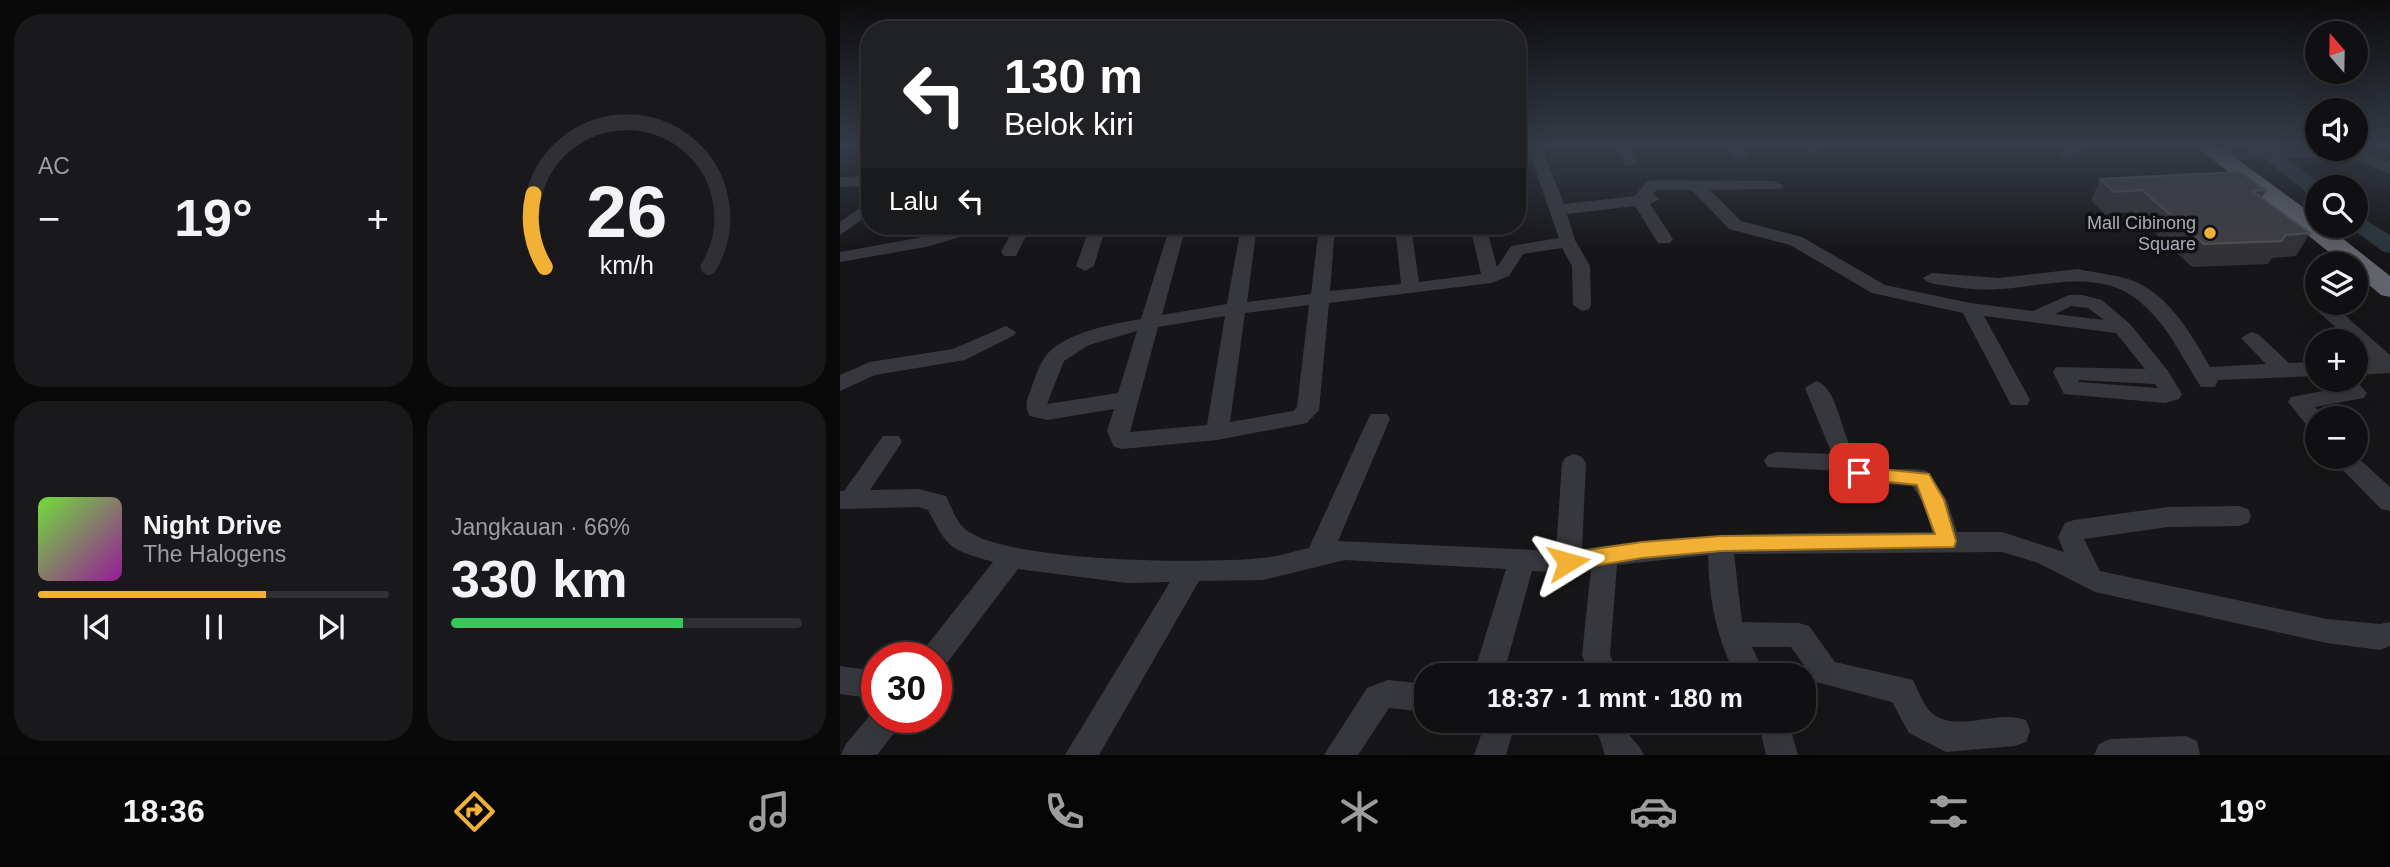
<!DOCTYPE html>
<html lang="id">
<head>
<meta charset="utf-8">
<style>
	body { margin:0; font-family:Arial,sans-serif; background:#19191b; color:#f1f3f6; height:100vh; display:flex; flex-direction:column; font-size:26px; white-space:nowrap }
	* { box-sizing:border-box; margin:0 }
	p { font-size:23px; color:#9c9d9f }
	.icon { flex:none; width:38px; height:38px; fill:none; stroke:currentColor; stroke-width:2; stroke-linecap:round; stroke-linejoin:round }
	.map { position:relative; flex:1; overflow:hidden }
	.details { display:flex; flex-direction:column; gap:14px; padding:14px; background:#09090a; width:840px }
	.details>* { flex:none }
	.banner { position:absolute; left:21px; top:21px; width:665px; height:214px; border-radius:28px; box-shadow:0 7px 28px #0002,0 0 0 2px #303032; background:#202124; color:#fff; overflow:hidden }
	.needle { width:46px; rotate:340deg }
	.buttons { position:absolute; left:1465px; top:21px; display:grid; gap:14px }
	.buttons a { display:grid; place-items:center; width:63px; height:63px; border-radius:50%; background:#101012; box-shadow:0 7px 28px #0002,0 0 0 2px #303032; font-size:35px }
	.speed { position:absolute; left:21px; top:642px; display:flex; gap:14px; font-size:35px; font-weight:700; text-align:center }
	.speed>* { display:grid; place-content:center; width:91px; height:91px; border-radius:50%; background:#101012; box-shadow:0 7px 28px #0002,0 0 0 2px #303032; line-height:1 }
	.speed .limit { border:10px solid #d22; background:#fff; color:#111 }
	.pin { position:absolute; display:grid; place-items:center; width:60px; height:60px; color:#fff; margin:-30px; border-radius:14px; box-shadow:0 4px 10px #0006 }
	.me { position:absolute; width:77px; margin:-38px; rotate:82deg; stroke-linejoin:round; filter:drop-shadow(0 0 5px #0008) }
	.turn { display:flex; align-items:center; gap:24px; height:147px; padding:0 28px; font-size:32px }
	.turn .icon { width:91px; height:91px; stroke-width:2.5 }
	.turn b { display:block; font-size:49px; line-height:60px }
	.then { display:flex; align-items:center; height:66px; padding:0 28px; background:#0003; gap:14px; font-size:26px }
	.big { font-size:52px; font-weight:700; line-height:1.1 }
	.details .card { flex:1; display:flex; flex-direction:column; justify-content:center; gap:10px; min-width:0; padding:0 24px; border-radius:28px; background:#19191b }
	.details .dial { align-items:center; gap:0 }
	.dial svg { height:182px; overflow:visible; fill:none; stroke:#303032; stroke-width:7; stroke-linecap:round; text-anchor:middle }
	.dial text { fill:#f1f3f6; stroke:none }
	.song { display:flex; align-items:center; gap:21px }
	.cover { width:84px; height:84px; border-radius:10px; background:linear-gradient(135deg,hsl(100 70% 55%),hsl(300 70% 35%)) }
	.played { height:7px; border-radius:4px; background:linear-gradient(90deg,#f2b134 65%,#303032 65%) }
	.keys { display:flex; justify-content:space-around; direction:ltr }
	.heat { display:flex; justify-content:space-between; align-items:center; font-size:38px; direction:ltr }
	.charge { height:10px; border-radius:5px; background:linear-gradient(90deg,#34c759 66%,#303032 0) }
	.details .tiles { flex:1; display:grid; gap:14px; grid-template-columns:repeat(2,1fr) }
	.trip { position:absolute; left:574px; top:663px; width:402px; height:70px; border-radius:28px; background:#101012; box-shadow:0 7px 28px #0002,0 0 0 2px #303032; font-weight:700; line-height:70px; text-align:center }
	.tab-bar { display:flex; height:112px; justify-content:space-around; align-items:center; background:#060607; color:#9c9d9f }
	.tab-bar .icon { width:49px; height:49px }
	.tab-bar .selected { color:#f2b134 }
	.tab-bar b { font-size:32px; color:#f1f3f6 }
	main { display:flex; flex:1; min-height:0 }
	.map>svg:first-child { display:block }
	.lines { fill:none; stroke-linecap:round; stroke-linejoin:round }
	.river { fill:#2c353c; fill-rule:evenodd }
	.minor { fill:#37383d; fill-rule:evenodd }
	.highway { fill:#63666e; fill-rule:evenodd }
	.wall { fill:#323236 }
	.building { fill:#3f3f44; stroke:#4f5156; stroke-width:2 }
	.route { fill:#f2b134; stroke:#9d7322; stroke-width:2 }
	.poi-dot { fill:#f2b134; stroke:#111113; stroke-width:2.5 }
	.labels { text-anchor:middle; stroke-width:7; stroke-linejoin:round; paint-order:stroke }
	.poi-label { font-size:18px; fill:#a8adb8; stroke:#111113; text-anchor:end }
</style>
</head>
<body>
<main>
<section class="details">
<div class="tiles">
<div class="card"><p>AC</p>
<div class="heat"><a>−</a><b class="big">19°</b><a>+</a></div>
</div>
<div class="card dial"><svg viewBox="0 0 100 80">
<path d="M14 69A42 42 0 1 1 86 69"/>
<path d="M14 69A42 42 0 0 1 9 37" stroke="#f2b134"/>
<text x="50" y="56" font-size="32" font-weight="700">26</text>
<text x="50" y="72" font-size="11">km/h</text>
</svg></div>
<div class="card">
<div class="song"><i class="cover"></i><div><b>Night Drive</b><p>The Halogens</p></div></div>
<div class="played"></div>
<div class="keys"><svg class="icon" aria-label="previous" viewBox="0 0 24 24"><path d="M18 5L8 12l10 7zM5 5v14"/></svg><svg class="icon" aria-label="pause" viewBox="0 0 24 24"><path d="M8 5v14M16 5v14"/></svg><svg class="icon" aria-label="next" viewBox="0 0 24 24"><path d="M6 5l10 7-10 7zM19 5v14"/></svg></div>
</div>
<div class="card"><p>Jangkauan · 66%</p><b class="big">330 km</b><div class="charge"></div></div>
</div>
</section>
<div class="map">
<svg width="1550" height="755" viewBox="0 0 1550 755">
	<rect width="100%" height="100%" fill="#161618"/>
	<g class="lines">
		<!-- river -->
		<path class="river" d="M1408,146H1430L1485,187H1477V197L1470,195Z
			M1516,214L1550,235V253L1542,251L1508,226H1516Z"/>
		<!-- minor -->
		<path class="minor" d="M687,146H701L724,204L795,196L806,182L812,180L935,181L943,186L941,189L870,190L901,221L962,237L1045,285L1130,303L1193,311L1229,295H1242L1262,300L1290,324L1328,371L1342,394L1339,399L1325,403L1224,394L1213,372L1216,367L1305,369L1276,333L1144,316L1190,400L1187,405H1171L1123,313L1032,293L950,245L889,229L852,190H816L813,194L820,199L810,204L833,239L830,243H818L795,206L727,214L735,240L750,266L751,305L749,309L742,311L733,305L732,266L722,248L683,254L669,276L651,283L489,303L479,410L467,423L377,440L282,449L274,447L267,431L274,409L207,420L190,416C183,405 188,398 192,386C196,375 201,360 209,352C231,331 273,324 301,319L330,226H346L322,315L387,304L401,226H417L407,302L471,294L479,226H495L490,291L561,284L555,226H571L579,282L641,274L630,226H646L657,267L671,246L719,238ZM469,305L457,407L453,411L390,422L405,313ZM1231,306L1248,308L1264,320L1215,314ZM385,316L367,425L290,432L318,327ZM297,331L278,393L207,404L224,361L249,345ZM1238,380L1315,384L1318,388L1239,382Z
			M775,146H789L798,162L796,165H786Z
			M885,146H900L908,156L906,159H896Z
			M964,146H979L981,149L974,153Z
			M1235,146H1256L1224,158L1217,154Z
			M1516,146L1550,163V174L1509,156L1381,160L1374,156L1381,152L1516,149Z
			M30,176V186L0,187V177Z
			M30,201V214L0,235V222Z
			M175,226H191L176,256H164L161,252Z
			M250,226H266L254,266L245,271L236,266Z
			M114,228L122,233L120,237L86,247L0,262V252L83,237Z
			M1238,269C1256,273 1279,275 1296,282C1331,298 1352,335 1370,367L1426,364L1401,338L1411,332L1418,334L1449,363L1477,362V376L1378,380L1375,387H1361C1341,356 1328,325 1299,301C1260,268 1206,286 1160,289C1142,291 1125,288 1107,286C1098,284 1089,285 1083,278L1092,273L1159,278Z
			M1477,298V303H1491L1550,355V373L1516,375V361L1531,360L1516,346V341H1511L1473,307L1471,303Z
			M166,326L176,332L173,336L125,360L35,375L0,391V375L30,362L113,349Z
			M1493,380H1515L1527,393L1524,398L1475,407L1485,418H1477V431L1469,428L1448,402L1451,397L1499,388Z
			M976,381C1001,388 1001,449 1023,463C1041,475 1067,465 1087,471L1107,500L1117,532H1162L1224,552L1218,537L1225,523L1234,520L1328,507L1399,506L1408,509L1411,516L1408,523L1399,526L1328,527L1244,539L1260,571L1487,619L1540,624L1550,622V646L1540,650L1487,643L1255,592L1196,562L1162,552L894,554L902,622L959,623L969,626L995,662L1073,680C1078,690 1084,707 1093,714C1119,733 1157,709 1186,720L1190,731L1186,742L1175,746L1106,752L1069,733L1052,702L976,682L951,647H912L926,676H896C876,636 869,600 868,555L777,565L770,655L779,676H750L742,655L751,569L728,573L692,571L663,676H633L666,569L505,560L423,580L359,581L259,755H225L330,582L287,583L178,569L104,667L96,670V658H80L84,649L153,562C110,549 109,550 88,510L79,507L0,509V491H4L43,436H59L62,442L30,490L79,489L106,496C111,506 116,522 125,529C166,563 366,564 422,558C438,557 454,551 469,548L528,419L531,414H547L550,419L498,541L716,551L722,463L726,457L734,454L742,457L746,463L742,549C858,531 974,533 1092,532L1083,502L1072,486L1031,484L1001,471L928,467L924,461L928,455L936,452L992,454L965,388Z
			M1516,456L1550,487V511L1541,509L1490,457Z
			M0,666L37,671V699L0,694Z
			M548,680L586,684V712L549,708L518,755H484L527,688Z
			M36,708L37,718H62L58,728L37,755H1L6,744Z
			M646,721H676L666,755H634Z
			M754,721H784C786,737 798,741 804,755H765Z
			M918,721H948L958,755H926Z
			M1346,736L1357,741L1360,755H1254L1259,744L1270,739Z"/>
		<!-- highway -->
		<path class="highway" d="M1356,146H1379L1471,213L1477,218V226H1487L1550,276V297L1541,295L1516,274V264H1504Z"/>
	</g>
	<!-- wall -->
	<path class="wall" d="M1260,179L1426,190L1422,198L1470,233L1456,256L1432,258L1428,264L1352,267L1292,212L1265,214L1251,201Z"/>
	<!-- building -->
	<path class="building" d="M1400,172L1426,190L1412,191L1470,233L1445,235L1442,241L1364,244L1302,190L1274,192L1260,179Z"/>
	<!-- sky -->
	<linearGradient id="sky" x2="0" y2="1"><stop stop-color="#0c0c0d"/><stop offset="0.58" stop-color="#363c48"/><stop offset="1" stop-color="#363c48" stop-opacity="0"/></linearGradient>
	<rect width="1550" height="251" fill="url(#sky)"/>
	<!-- route -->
	<path class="route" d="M1019,467L1089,474L1104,500L1116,541L1114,547L881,551L802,558L728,570L721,567L718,562L721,556L728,553L802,542L881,536L1095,534L1077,485L1013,478L1010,473Z"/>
	<!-- markers -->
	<circle class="poi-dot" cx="1370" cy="233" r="7"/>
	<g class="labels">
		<!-- poi labels -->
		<g class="poi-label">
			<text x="1356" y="229">Mall Cibinong<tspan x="1356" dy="21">Square</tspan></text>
		</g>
	</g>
</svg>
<div class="buttons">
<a><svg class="needle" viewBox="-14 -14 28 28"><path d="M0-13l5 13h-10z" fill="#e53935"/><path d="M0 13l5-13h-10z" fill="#9c9d9f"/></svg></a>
<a><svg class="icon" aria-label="sound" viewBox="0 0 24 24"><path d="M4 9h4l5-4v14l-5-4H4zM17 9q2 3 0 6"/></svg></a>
<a><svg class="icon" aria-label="search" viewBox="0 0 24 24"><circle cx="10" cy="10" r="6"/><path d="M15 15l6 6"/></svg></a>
<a><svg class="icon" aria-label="layers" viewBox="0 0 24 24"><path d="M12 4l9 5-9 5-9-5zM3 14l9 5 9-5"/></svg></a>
<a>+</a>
<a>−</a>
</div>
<div class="speed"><div class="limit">30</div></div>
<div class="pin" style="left:1019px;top:473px;background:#d93025"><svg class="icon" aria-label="arrive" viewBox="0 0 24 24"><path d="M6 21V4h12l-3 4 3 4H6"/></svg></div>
<svg class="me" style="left:728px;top:562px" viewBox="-20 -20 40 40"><path d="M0-17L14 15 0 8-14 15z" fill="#f2b134" stroke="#fff" stroke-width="4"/></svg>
<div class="trip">18:37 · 1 mnt · 180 m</div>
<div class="banner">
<div class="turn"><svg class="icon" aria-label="left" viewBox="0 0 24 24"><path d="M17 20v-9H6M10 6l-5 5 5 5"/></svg><div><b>130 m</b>Belok kiri</div></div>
<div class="then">Lalu<svg class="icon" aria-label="left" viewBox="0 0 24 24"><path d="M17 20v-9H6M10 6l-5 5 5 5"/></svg></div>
</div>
</div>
</main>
<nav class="tab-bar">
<b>18:36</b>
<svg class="icon selected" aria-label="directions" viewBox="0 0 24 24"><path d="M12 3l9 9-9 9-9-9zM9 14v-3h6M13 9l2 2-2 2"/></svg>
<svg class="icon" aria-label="music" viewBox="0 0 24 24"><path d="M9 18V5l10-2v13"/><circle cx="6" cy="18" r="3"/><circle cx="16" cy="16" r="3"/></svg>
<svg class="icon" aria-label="phone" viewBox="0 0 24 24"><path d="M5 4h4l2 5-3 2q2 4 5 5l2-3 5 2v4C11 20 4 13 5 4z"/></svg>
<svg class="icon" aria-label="climate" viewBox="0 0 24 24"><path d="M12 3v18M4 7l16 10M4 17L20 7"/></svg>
<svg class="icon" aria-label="car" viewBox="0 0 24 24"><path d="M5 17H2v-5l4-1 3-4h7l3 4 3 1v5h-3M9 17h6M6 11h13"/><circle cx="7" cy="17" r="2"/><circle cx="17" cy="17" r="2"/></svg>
<svg class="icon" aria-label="filters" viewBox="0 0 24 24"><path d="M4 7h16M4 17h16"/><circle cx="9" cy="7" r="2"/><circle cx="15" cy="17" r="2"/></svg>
<b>19°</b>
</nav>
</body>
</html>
